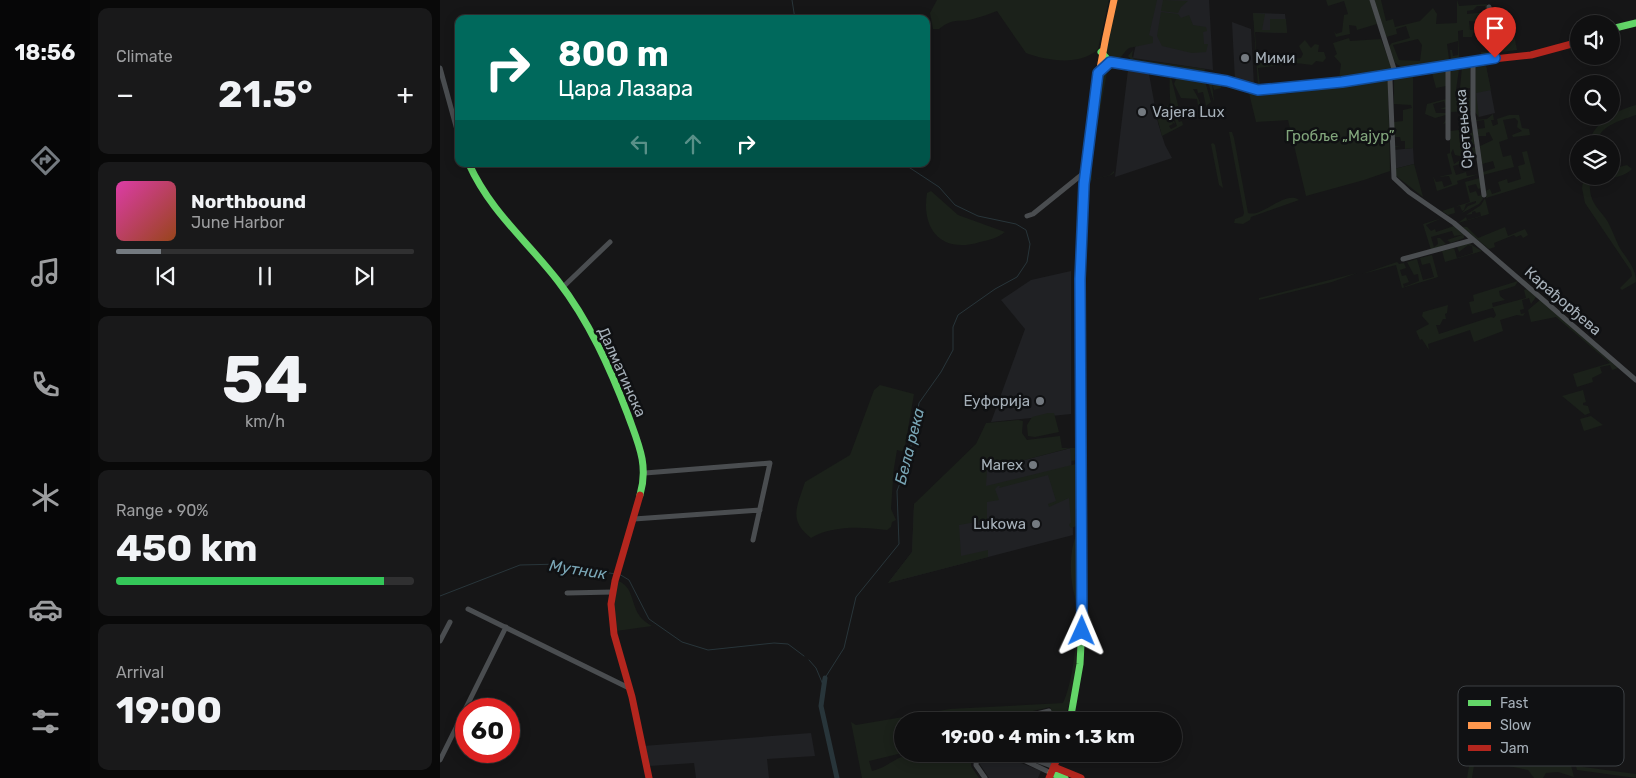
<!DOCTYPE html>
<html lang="en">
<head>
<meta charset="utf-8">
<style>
	body { margin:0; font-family:Rubik,sans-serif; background:#19191a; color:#f1f3f6; height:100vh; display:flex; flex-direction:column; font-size:19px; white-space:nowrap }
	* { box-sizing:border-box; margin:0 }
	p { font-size:16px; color:#9c9d9f }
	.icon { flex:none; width:28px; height:28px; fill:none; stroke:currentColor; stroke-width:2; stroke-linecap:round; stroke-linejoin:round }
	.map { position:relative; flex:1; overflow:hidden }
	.details { display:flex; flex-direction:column; gap:8px; padding:8px; background:#090909; width:350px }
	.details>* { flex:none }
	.guide { position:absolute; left:15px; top:15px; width:475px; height:152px; border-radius:10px; box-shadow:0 2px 12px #0003,0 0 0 1px #303031; background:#00695c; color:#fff; overflow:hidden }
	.fabs { position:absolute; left:1130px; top:15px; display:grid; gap:10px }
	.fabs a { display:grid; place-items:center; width:50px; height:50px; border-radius:50%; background:#101011; box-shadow:0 2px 12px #0003,0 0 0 1px #303031; font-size:25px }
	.speed { position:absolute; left:15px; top:698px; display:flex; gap:10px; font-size:25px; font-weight:700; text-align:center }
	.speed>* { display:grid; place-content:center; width:65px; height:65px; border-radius:50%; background:#101011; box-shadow:0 2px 12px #0003,0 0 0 1px #303031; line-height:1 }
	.speed .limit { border:8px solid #d22; background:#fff; color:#111 }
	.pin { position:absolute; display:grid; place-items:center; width:42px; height:42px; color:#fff; margin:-51px -21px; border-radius:50% 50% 50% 0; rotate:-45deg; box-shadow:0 0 5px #0007 }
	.pin .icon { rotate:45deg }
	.me { position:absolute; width:55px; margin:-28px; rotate:1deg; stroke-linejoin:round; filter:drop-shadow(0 0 4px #0008) }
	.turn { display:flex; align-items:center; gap:18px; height:105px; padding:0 20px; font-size:22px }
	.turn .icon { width:65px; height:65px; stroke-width:2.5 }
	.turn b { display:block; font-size:35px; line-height:42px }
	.lanes { display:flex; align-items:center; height:48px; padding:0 20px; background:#0003; justify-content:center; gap:25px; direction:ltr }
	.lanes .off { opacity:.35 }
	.big { font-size:38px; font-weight:700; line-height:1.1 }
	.details .card { flex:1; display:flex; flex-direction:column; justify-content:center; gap:8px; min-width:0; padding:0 18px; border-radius:10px; background:#19191a }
	.details .dial { align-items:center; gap:0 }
	.dial b { font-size:65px; line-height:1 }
	.song { display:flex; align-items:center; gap:15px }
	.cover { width:60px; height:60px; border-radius:8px; background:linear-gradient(135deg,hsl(320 70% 55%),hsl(20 70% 35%)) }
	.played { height:5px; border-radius:2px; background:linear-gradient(90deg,#747a80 15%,#303031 15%) }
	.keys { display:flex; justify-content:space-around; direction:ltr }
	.heat { display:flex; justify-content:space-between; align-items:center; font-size:28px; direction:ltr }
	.charge { height:8px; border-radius:4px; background:linear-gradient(90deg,#34c759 90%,#303031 0) }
	.trip { position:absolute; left:454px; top:712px; width:288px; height:50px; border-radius:25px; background:#101011; box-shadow:0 2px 12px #0003,0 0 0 1px #303031; font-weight:700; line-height:50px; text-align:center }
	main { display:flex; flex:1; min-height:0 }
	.tabs { display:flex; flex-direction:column; width:90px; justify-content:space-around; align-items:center; background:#060607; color:#9c9d9f }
	.tabs .icon { width:35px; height:35px }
	.tabs .selected { color:#747a80 }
	.tabs b { font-size:22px; color:#f1f3f6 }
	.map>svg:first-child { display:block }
	.built { fill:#202124 }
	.green { fill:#1b211a; fill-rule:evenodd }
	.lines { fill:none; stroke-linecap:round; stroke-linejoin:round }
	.stream { stroke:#28353a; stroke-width:1 }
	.canal { stroke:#28353a; stroke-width:5 }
	.street { stroke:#4a4d50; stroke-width:5 }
	.fast { stroke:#63d668; stroke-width:7 }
	.slow { stroke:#ff974d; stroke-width:7 }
	.jam { stroke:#b3261e; stroke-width:7 }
	.route-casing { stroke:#114b97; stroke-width:12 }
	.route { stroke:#1a73e8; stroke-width:9 }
	.poi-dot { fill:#747a80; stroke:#101113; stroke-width:2 }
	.labels { text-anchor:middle; stroke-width:5; stroke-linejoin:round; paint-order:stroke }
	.poi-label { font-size:15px; fill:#a6b0b9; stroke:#101113; text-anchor:end }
	.street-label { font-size:15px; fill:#a6b0b9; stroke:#101113 }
	.park-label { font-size:15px; fill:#82a67c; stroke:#101113 }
	.water-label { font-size:16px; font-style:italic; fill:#7aa7b7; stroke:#101113 }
	.key { fill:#101113; stroke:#3d4145; stroke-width:1 }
	.key-label { font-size:14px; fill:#a6b0b9 }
</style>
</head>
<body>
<main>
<nav class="tabs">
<b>18:56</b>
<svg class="icon selected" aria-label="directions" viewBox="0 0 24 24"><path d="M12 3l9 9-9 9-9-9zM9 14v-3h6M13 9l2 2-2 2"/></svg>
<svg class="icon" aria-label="music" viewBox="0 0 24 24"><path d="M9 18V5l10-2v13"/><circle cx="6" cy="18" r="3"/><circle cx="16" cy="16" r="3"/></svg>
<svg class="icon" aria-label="phone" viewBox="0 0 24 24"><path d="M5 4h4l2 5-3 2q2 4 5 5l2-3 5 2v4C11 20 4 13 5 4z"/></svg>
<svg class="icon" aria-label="climate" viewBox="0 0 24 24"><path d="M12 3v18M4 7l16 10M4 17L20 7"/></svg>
<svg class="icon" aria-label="car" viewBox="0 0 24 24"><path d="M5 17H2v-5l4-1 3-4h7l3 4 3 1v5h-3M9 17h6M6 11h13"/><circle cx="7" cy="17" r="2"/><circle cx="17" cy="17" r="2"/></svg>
<svg class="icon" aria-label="filters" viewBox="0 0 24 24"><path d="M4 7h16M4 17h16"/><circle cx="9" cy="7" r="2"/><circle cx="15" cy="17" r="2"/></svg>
</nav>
<section class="details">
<div class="card"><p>Climate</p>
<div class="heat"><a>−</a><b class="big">21.5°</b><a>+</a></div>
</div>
<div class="card">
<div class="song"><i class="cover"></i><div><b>Northbound</b><p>June Harbor</p></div></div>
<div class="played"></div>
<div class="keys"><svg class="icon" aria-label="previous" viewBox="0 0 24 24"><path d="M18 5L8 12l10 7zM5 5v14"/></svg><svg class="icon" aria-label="pause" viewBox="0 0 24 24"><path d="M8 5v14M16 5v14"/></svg><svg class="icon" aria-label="next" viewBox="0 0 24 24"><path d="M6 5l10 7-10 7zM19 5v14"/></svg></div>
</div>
<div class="card dial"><b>54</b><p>km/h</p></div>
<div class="card"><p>Range · 90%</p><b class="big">450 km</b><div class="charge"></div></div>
<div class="card"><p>Arrival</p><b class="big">19:00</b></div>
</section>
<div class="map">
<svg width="1196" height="778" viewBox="0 0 1196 778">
	<rect width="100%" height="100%" fill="#161617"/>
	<!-- built -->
	<path class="built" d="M705,0H769L773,70L693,58Z
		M813,13L845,14L847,33L815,32Z
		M792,22L811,29L814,86L795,81Z
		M1046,66L1055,113L1039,117L1035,112V67Z
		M688,70L709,74L718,123L725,145L732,158L675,177Z
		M973,148L974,164L954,169V150Z
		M631,271V414L551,422L585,329L561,300L591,280Z
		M631,448L633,535L448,583L472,552L474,504L505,480Z
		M613,712L617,721H577Z
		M371,733L375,756L327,759L329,778H256L254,763L209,766L203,746Z
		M542,754H559L601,771L598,778H549L539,763Z"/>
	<!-- green -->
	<path class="green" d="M497,0H669L658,49C641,66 607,61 586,53L557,11C549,14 541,17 533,19C518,23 514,17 499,29H493L490,13Z
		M677,0H717L709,35L713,37V43L689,48C681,54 682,63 668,56L666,48Z
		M723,0L748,1L741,7L738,13L721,11Z
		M886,0H930L937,24L917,30L916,26L909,25L910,34L896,37L894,31L896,34L902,32L904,15L908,14L904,1L888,6Z
		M934,0H941L946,21L953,19L955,27L980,21L993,8L997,14L996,24L1017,23V0L1019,6L1047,4L1048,9L1045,10V6H1037L1033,10L1027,11V14L1049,12L1051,27L1046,23L1047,17H1040V22L1029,21L1030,30L1039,29V26L1049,28L1050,54L1041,56V52H1048V43H1042L1043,35H1048V29L1034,30L1032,37H1023V30L1018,31L1019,57H1032L1011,59L1010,50H1012L1013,56L1018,55V41L1007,44L1009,59L998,68H1006V86L996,88L992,73L973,76V148L965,149V141H961L960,137H955V146L961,147H954V122L963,121V110L972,108L971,105L954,104V76L987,69L982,64L961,67L955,63L949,46L952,43L970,38L966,26L956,29L957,34L946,37ZM978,39L982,45L980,61L959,60L953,45Z
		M721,12L738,14L741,18L749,15L753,25L766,27L767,31L763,32L764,44H768L766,52L752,53L722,46L717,36Z
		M813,13L825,14L822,30H830V19H846L847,33L815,32L817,63L861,58L863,54L859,46L865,40L871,48L875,44L879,45L878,52H884L886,58L883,62L876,61L872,65L856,63L818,68L820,85L899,79L901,64L894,56L897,54L893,43L909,38L910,41L941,39L952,69L949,71L882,83L818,86Z
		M1074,34L1077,50L1054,53V37Z
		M693,50L692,56L694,59L765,69L764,73L760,74L693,62L688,56Z
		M1030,64L1031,111L1011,112L1010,131L1027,129V133H1032L1033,128L1035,144L1023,147L1025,157L1015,155L1013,149L1011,153L1014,164L1025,157L1033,156L1032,148L1035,147L1037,159L1013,166L1016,175L1026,172L1027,176L1039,174L1017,181L1018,184L997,191L993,176L996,182L1002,181L1004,187L1012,184L1009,176L998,177L1012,174L1007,154L1010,153V68L1017,66L1019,69L1015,97L1030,98V88H1025V90L1020,88L1022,67Z
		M671,65L686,67L684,69L673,68L667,72L652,154V180L670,175L674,171V173L671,175L649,181L663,75Z
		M1046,66L1051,90L1036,93L1039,117L1035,112V67Z
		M730,74L765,81L771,102L766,106L763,92L758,93L757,89H753C760,100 762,108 766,120H764L759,113L757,99L741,98L734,84L736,79L731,77L743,125L722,136L715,110L718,107L725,116L723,111L729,104L735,124L732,122L733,124L729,126L731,129L737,126L733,115H736L739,122L742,121L738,106L731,108C730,105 729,77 730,74Z
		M946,80L948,82L950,171L924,180L866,196L848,120L816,122L809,93L781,86V88L774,90L772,83L774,102L768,82L782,83L815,93L846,91V94Z
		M1006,99L1007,109H1000L1006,107L1004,101L993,104L996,113H1007V123L1003,124L1007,118L1006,115L995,118L985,114L987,104Z
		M1196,105V115C1179,121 1161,125 1155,144H1149C1152,123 1177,110 1196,105Z
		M1053,114L1054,120H1051L1053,126L1058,124L1057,119L1069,115H1079L1082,128L1089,129L1090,135L1073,137L1072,135L1082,131L1077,127L1078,121L1075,118L1063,120L1068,139L1059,142L1063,157L1071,155L1074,167L1043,175V172L1055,168L1053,161L1042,164L1040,146L1053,140L1049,132L1046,133V136H1038L1037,129L1045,128L1044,120L1036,121V120L1047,119Z
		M789,132H792L794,138L808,213C822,218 845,190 859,200L811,217L810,220L803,224L794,223L795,219L803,216L804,213Z
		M773,143L775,145L783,188L779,185L771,144Z
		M1087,151L1095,183L1046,198L1045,191L1050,189L1052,194L1061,191L1058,182L1067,179L1068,183L1081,179L1078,166L1085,164L1082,152Z
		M974,164L983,197L955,175L954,169Z
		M1187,165L1192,169C1185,176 1171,180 1162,177L1171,176V169Z
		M1144,176H1150C1149,196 1151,201 1163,215C1171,224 1175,240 1181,250C1188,260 1196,269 1196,282L1182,290L1180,288L1192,276L1191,271L1145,203L1142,188Z
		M1040,178L1041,188L1038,189L1036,184L1028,186L1030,193L1036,191L1038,196L1042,195L1043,199L1039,204L1022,213L1028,206L1036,203V201L1026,204L1024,210L1022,211L1020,206L1014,207L1015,213L1008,215L1002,211L1030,202L1025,182Z
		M491,191L518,215L565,232C558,238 549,240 540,242C502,254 481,230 487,193Z
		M1045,198L1049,214L1018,223L1026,217L1027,220L1041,216L1040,212L1036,213L1035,211L1032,212V214L1026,215L1041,205Z
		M1002,218L986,225L991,231L995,229L996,232L1014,226L1024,235V238L1011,243L1007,240L1022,235L1014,236L1012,231L991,237L994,247L998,244L997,238H1000L1006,244L991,250L983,224Z
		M1022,227H1027L1038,238L1065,227L1068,236L1085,229L1088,235L1083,238L1081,235L1076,237L1074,235L1054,243L1055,247L1049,249Z
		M1028,243L1042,251L1005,262L1002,251L1014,248L1017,258L1033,253L1032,246L1028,245L1019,252L1017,247Z
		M992,255L998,277L962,288L956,265L922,274L957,262L959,264L964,263L966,268L960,270L962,276L966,275L969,282L963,284L964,287L979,281L978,274L974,275L967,262L977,259L983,280L994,277L990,263L982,265L980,258Z
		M917,273L892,282L819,300V298Z
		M1078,281L1075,286L1059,291L1060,296L1065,300L1052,303L1053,307L1086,298L1084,290L1087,289L1096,297L1091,304L1089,298L1082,300L1084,309L1080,310L1081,314L1085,313L1083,316L1077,315L1060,320L1063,331L1034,342L1030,330L988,344L989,350L982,339L980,340L976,331L989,324L982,316L983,312L1008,305L1007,313L1005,314L1006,319H1003L1000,325H996L999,334L1051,317L1054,318L1056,315L1053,308L1032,314L1029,302L1034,301L1033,295Z
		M1100,300L1178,368L1172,370L1170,365L1160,367L1162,373L1152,378L1153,382L1137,387L1133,374L1170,363L1116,317L1091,322L1088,310Z
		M440,385L474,394L464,452L457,450L453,474L457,479L453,480L451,509L456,520L452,522L451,527L447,530C424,527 392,525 371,538C348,520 357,507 365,482L410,455L434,390Z
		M1143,390L1146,402L1143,403V405L1148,406L1150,413L1145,415L1122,396Z
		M608,413H614L619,432L595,437L588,436L587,425L592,417Z
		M1151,416L1163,425L1144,431L1140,419Z
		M578,420L583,421L582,433L587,440L620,436L622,448H637V460L631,461L630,448L547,470L546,486L636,464L638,521L637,526L631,528L629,525L631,522L629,498L609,507L608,504L616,501L608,475L559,488L560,486H558L555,489L559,500L547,502V520L519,525L521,556L548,550V557L448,583L472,552L474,504L536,444L546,423Z
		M636,536C644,550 641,641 638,660C636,681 630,702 624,721L615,720L610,707L551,721H462V753L429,761L432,771C446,768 453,759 467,755C484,750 513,754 531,754V766L539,778H422L411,722L416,725L510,709L623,703C634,680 641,618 634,593C630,578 629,552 636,536Z
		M178,581C193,586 191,603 199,615C202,620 207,623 212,626L176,631L174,605Z
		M1039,745L1041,749L1036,753L1032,778H1027L1031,755L1029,750Z
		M1045,752L1131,765L1134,777L1118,772L1106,773L1103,778H1094L1088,770L1068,766C1062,758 1055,761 1046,765Z
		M1136,766L1196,774V778L1137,770L1139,778Z"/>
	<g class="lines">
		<!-- stream -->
		<path class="stream" d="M352,0L355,19
			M179,574L189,580L209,619L242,642L268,650L334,643L348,644L364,656
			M0,596L80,565L121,564L175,574
			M369,660L376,668L384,687
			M385,678L404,648L416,597L459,544L457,491L468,462L479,403L501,372L513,350V327L518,315L555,289L577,277L587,262L590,244L586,230L576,224L538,216L515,205L499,187L464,164"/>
		<!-- canal -->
		<path class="canal" d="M385,678L381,706L397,778"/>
		<!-- street -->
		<path class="street" d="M932,0L955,72
			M1049,7L1052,24V58
			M1033,61V115L1044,195
			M1008,64V138
			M0,68L19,137
			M952,73L950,80L954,178L969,192L1014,223L1196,380
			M587,216L593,214L645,172
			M963,259L1033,240
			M123,287L170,242
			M205,473L330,463L313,540
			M194,519L320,510
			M127,593L173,592
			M28,609L189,688
			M0,641L10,622
			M567,721L609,711
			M537,754L536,765L545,778
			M571,754L611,773
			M579,757L593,759L614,767
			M0,760L66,627"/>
		<!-- fast -->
		<path class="fast" d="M1171,29L1196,23
			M666,61L787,81L818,90L910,80
			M659,71L670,62L661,52
			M29,164C50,211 87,241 118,281C149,321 170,368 188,415C198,443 209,465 200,495
			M630,721L640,664L643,605L639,300
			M611,773L625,778"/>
		<!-- slow -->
		<path class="slow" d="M639,300C641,194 650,103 674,0
			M593,759L608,754"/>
		<!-- jam -->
		<path class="jam" d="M910,80L1007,64L1091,55L1139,42
			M200,495L175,581L171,604L174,634L192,697L209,778
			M614,767L641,778
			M609,778L619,754"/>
	</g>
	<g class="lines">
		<!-- route casing -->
		<g class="route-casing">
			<path id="route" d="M642,631L640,279L644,184L658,73L670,62L787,81L818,90L829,89L902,82L1055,58"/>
		</g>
		<!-- route -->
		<use href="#route" class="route"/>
	</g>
	<!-- markers -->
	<g class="poi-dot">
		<circle cx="805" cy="58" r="5"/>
		<circle cx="702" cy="112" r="5"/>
		<circle cx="600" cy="401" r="5"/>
		<circle cx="593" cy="465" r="5"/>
		<circle cx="596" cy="524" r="5"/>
	</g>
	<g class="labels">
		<!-- poi labels -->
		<g class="poi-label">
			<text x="815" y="63" text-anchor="start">Мими</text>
			<text x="712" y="117" text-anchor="start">Vajera Lux</text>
			<text x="590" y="406">Еуфорија</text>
			<text x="583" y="470">Marex</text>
			<text x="586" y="529">Lukowa</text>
		</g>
		<!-- street labels -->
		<g class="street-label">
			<text transform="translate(1024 129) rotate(-95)" y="5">Сретењска</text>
			<text transform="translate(1123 301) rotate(41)" y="5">Карађорђева</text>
			<text transform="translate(182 372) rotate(66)" y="5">Далматинска</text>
		</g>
		<!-- park labels -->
		<g class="park-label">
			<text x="900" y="141">Гробље „Мајур”</text>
		</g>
		<!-- water labels -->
		<g class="water-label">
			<text transform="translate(469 446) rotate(-76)" y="6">Бела река</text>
			<text transform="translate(138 569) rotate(9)" y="6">Мутник</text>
		</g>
	</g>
	<!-- legend -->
	<rect x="1018" y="686" width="166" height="80" rx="8" class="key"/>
	<rect x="1028" y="700" width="23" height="6" fill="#63d668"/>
	<rect x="1028" y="722" width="23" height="7" fill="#ff974d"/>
	<rect x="1028" y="745" width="23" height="6" fill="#b3261e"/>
	<g class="key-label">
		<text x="1060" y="708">Fast</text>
		<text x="1060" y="730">Slow</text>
		<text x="1060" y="753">Jam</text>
	</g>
</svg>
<div class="fabs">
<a><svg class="icon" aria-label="sound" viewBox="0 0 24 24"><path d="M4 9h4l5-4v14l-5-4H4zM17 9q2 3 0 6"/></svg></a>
<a><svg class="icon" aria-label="search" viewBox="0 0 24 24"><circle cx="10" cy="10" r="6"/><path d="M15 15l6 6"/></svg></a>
<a><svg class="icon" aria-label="layers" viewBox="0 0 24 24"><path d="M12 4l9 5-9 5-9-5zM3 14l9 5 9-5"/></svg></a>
</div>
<div class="speed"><div class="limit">60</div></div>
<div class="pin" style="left:1055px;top:58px;background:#d93025"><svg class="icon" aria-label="arrive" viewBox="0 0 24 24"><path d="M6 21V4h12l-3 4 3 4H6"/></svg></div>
<svg class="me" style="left:642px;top:631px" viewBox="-20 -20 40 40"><path d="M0-17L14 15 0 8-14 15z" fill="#1a73e8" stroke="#fff" stroke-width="4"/></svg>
<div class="trip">19:00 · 4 min · 1.3 km</div>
<div class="guide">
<div class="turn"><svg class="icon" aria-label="right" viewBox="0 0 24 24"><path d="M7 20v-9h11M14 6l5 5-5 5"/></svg><div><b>800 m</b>Цара Лазара</div></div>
<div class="lanes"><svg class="icon off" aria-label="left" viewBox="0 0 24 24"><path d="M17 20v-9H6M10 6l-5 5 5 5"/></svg><svg class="icon off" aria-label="ahead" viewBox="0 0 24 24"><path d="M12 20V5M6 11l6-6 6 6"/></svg><svg class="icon" aria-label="right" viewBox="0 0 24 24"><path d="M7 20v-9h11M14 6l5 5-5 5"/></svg></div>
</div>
</div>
</main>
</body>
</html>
